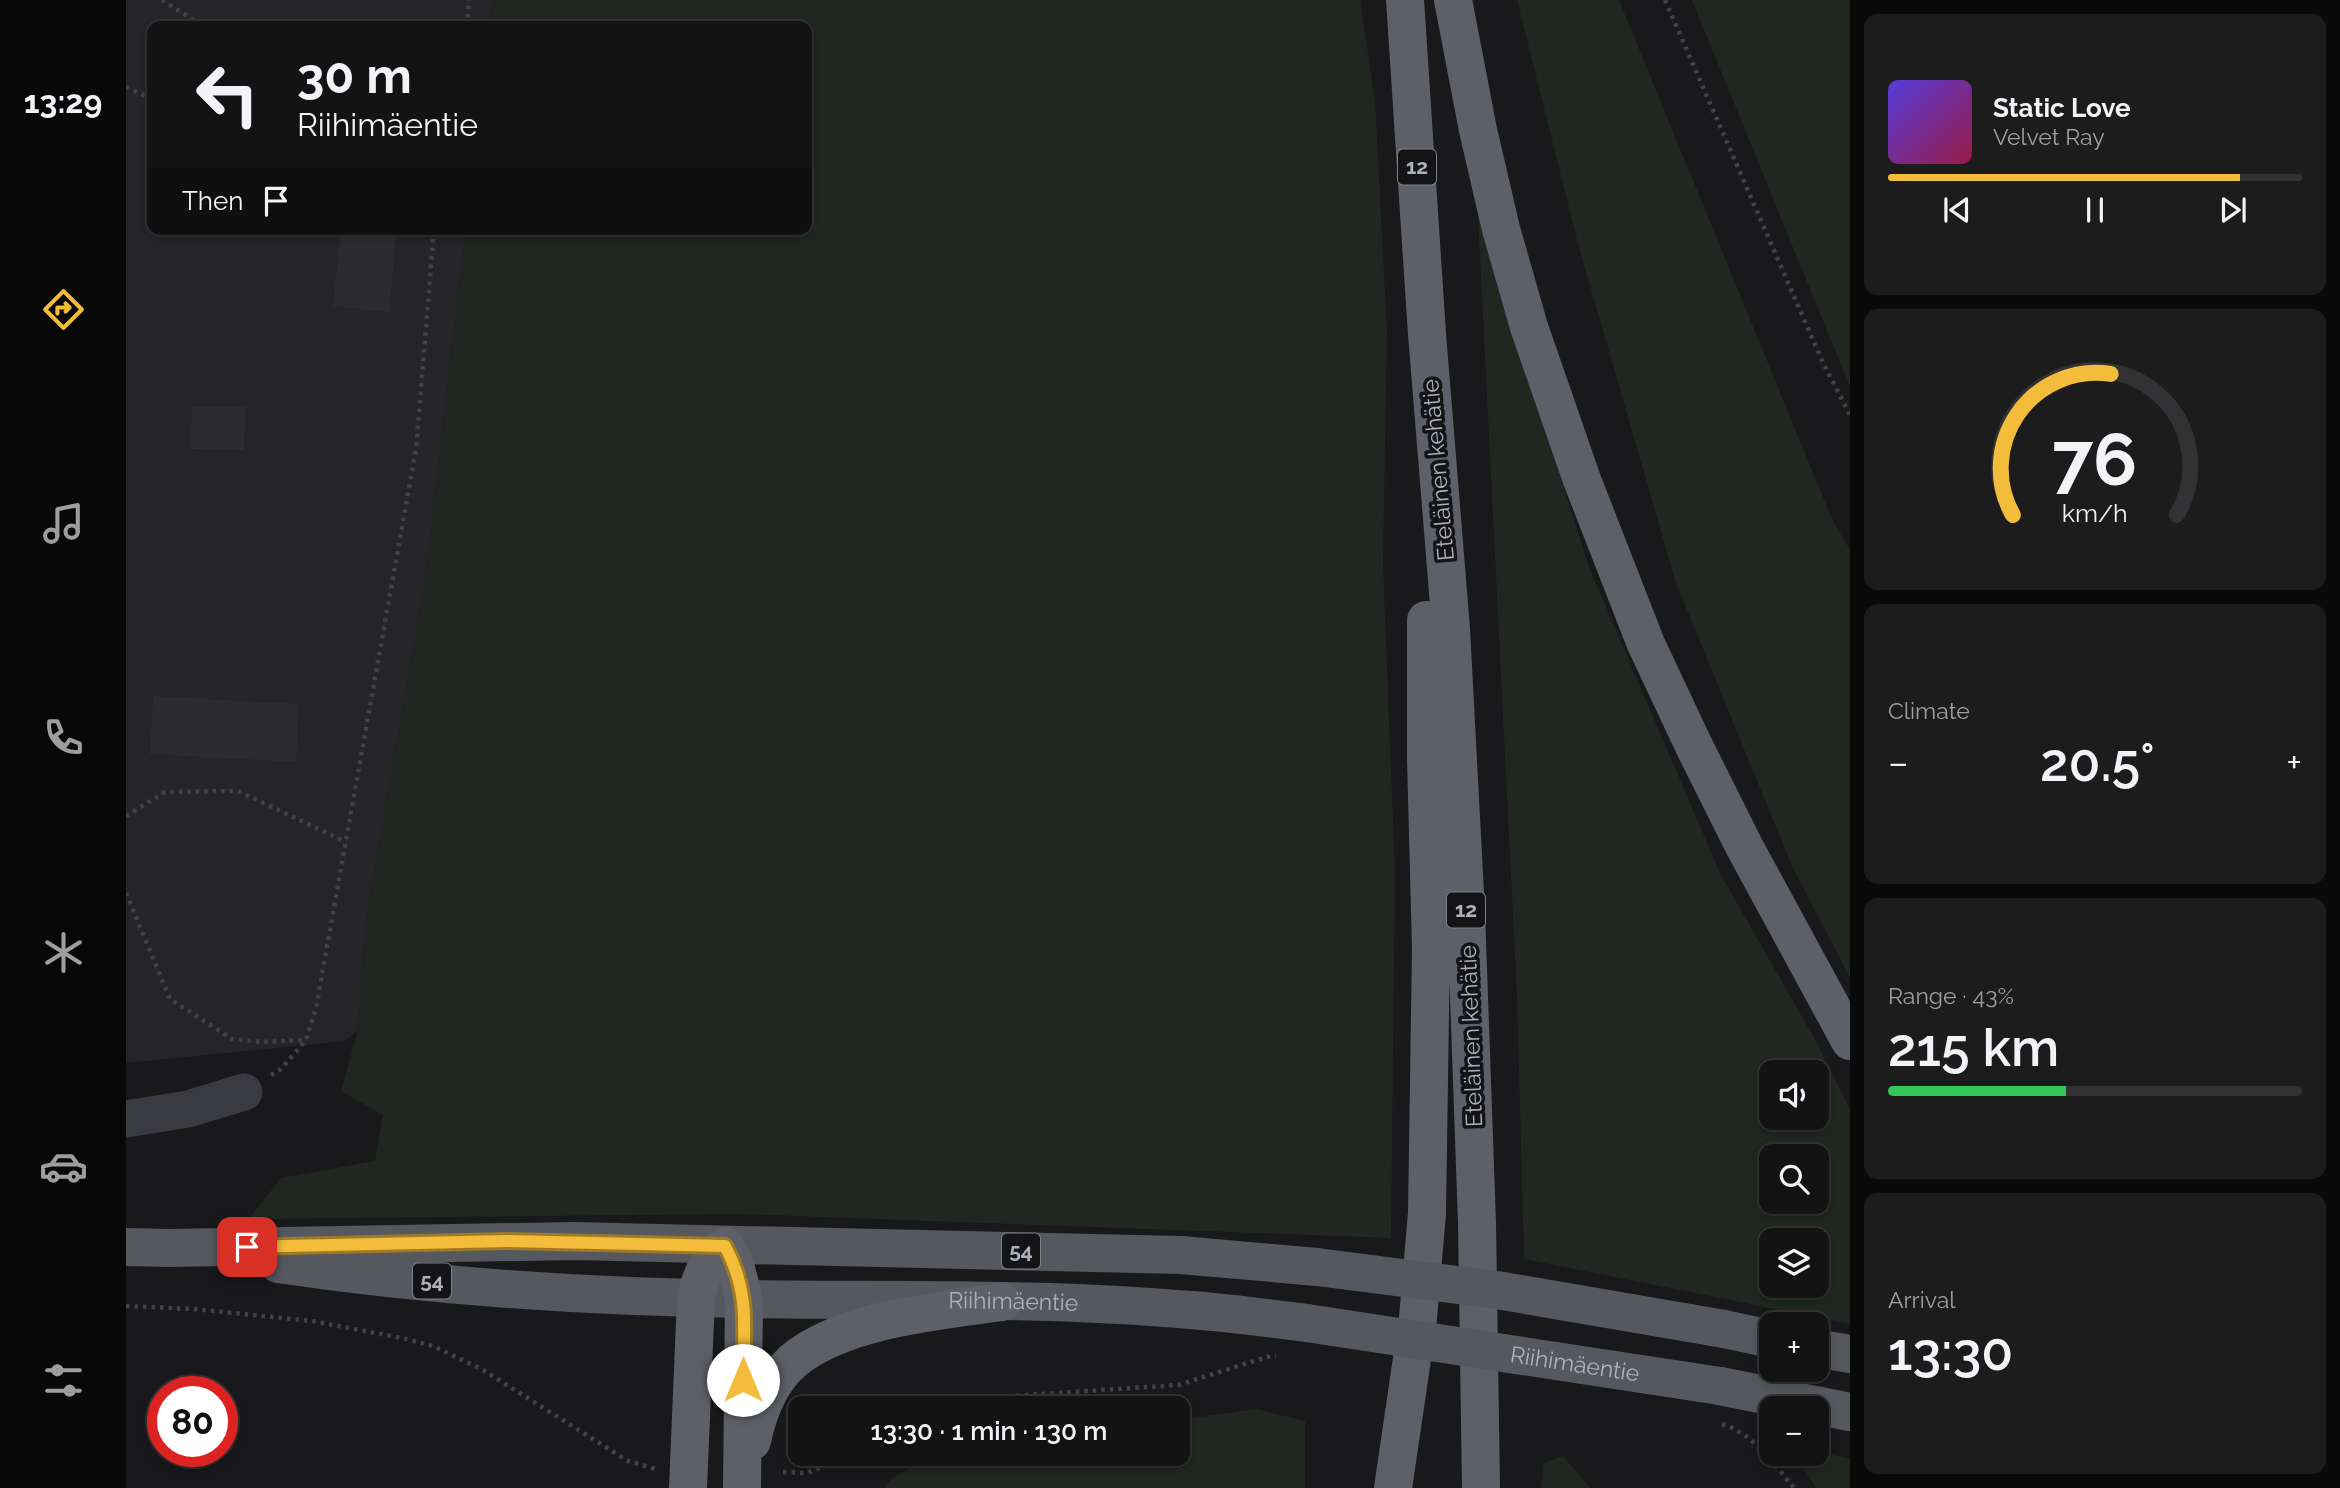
<!DOCTYPE html>
<html lang="en">
<head>
<meta charset="utf-8">
<style>
	body { margin:0; font-family:Raleway,sans-serif; background:#1c1c1d; color:#f1f3f6; height:100vh; display:flex; flex-direction:column; font-size:26px; white-space:nowrap }
	* { box-sizing:border-box; margin:0 }
	p { font-size:23px; color:#9d9ea0 }
	.icon { flex:none; width:38px; height:38px; fill:none; stroke:currentColor; stroke-width:2; stroke-linecap:round; stroke-linejoin:round }
	.map { position:relative; flex:1; overflow:hidden }
	.drawer { display:flex; flex-direction:column; gap:14px; padding:14px; background:#0a0a0b; width:490px }
	.drawer>* { flex:none }
	.top-card { position:absolute; left:21px; top:21px; width:665px; height:214px; border-radius:14px; box-shadow:0 4px 10px #0003,0 0 0 2px #323234; background:#131314; color:#f1f3f6; overflow:hidden }
	.controls { position:absolute; left:1633px; top:1060px; display:grid; gap:14px }
	.controls a { display:grid; place-items:center; width:70px; height:70px; border-radius:14px; background:#131314; box-shadow:0 4px 10px #0003,0 0 0 2px #323234; font-size:35px }
	.speed { position:absolute; left:21px; top:1376px; display:flex; gap:14px; font-size:35px; font-weight:700; text-align:center }
	.speed>* { display:grid; place-content:center; width:91px; height:91px; border-radius:50%; background:#131314; box-shadow:0 4px 10px #0003,0 0 0 2px #323234; line-height:1 }
	.speed .limit { border:10px solid #d22; background:#fff; color:#111 }
	.pin { position:absolute; display:grid; place-items:center; width:60px; height:60px; color:#fff; margin:-30px; border-radius:14px; box-shadow:0 4px 10px #0006 }
	.me { position:absolute; width:77px; margin:-38px; rotate:0deg; stroke-linejoin:round; filter:drop-shadow(0 0 5px #0008) }
	.turn { display:flex; align-items:center; gap:24px; height:147px; padding:0 35px; font-size:32px }
	.turn .icon { width:91px; height:91px; stroke-width:2.5 }
	.turn b { display:block; font-size:49px; line-height:60px }
	.then { display:flex; align-items:center; height:66px; padding:0 35px; background:#0003; gap:14px; font-size:26px }
	.big { font-size:52px; font-weight:600; line-height:1.1 }
	.drawer .tile { flex:1; display:flex; flex-direction:column; justify-content:center; gap:10px; min-width:0; padding:0 24px; border-radius:14px; background:#1c1c1d }
	.drawer .dial { align-items:center; gap:0 }
	.dial svg { height:182px; overflow:visible; fill:none; stroke:#323234; stroke-width:7; stroke-linecap:round; text-anchor:middle }
	.dial text { fill:#f1f3f6; stroke:none }
	.song { display:flex; align-items:center; gap:21px }
	.cover { width:84px; height:84px; border-radius:10px; background:linear-gradient(135deg,hsl(250 70% 55%),hsl(340 70% 35%)) }
	.played { height:7px; border-radius:4px; background:linear-gradient(90deg,#f3bc3a 85%,#323234 85%) }
	.keys { display:flex; justify-content:space-around; direction:ltr }
	.heat { display:flex; justify-content:space-between; align-items:center; font-size:38px; direction:ltr }
	.charge { height:10px; border-radius:5px; background:linear-gradient(90deg,#34c759 43%,#323234 0) }
	.trip { position:absolute; left:662px; top:1396px; width:402px; height:70px; border-radius:14px; background:#131314; box-shadow:0 4px 10px #0003,0 0 0 2px #323234; font-weight:600; line-height:70px; text-align:center }
	main { display:flex; flex:1; min-height:0 }
	.menu { display:flex; flex-direction:column; width:126px; justify-content:space-around; align-items:center; background:#080808; color:#9d9ea0 }
	.menu .icon { width:49px; height:49px }
	.menu .selected { color:#f3bc3a }
	.menu b { font-size:32px; color:#f1f3f6 }
	.map>svg:first-child { display:block }
	.built { fill:#252529 }
	.green { fill:#1f2720; fill-rule:evenodd }
	.building { fill:#2c2c2f }
	.lines { fill:none; stroke-linecap:round; stroke-linejoin:round }
	.path { stroke:#404248; stroke-width:4.5; stroke-dasharray:3.5 5; stroke-linecap:butt }
	.minor { stroke:#3a3b41; stroke-width:37 }
	.primary { stroke:#565860; stroke-width:38 }
	.trunk { stroke:#5e6069; stroke-width:38 }
	.primary-bridge { stroke:#565860; stroke-width:38 }
	.route-casing { stroke:#9e7a26; stroke-width:18 }
	.route { stroke:#f3bc3a; stroke-width:12 }
	.labels { text-anchor:middle; stroke-width:7; stroke-linejoin:round; paint-order:stroke }
	.shield { fill:#141417; stroke:#7e818a; stroke-width:2 }
	.shield-label { font-size:21px; font-weight:bold; fill:#acb0bb }
	.street-label { font-size:23px; fill:#acb0bb; stroke:#141417 }
</style>
</head>
<body>
<main>
<nav class="menu">
<b>13:29</b>
<svg class="icon selected" aria-label="directions" viewBox="0 0 24 24"><path d="M12 3l9 9-9 9-9-9zM9 14v-3h6M13 9l2 2-2 2"/></svg>
<svg class="icon" aria-label="music" viewBox="0 0 24 24"><path d="M9 18V5l10-2v13"/><circle cx="6" cy="18" r="3"/><circle cx="16" cy="16" r="3"/></svg>
<svg class="icon" aria-label="phone" viewBox="0 0 24 24"><path d="M5 4h4l2 5-3 2q2 4 5 5l2-3 5 2v4C11 20 4 13 5 4z"/></svg>
<svg class="icon" aria-label="climate" viewBox="0 0 24 24"><path d="M12 3v18M4 7l16 10M4 17L20 7"/></svg>
<svg class="icon" aria-label="car" viewBox="0 0 24 24"><path d="M5 17H2v-5l4-1 3-4h7l3 4 3 1v5h-3M9 17h6M6 11h13"/><circle cx="7" cy="17" r="2"/><circle cx="17" cy="17" r="2"/></svg>
<svg class="icon" aria-label="filters" viewBox="0 0 24 24"><path d="M4 7h16M4 17h16"/><circle cx="9" cy="7" r="2"/><circle cx="15" cy="17" r="2"/></svg>
</nav>
<div class="map">
<svg width="1724" height="1488" viewBox="0 0 1724 1488">
	<rect width="100%" height="100%" fill="#19191b"/>
	<!-- built -->
	<path class="built" d="M0,0H367L364,26H26V229H340L300,577L241,915L232,1030L219,1041L0,1063Z"/>
	<!-- green -->
	<path class="green" d="M367,0H1234L1249,100L1261,331L1257,564L1269,872L1265,1238L613,1214L123,1219L155,1178L249,1161L257,1115L215,1091L232,1030L241,915L300,577L340,229H681V26H364Z
		M1391,0H1493L1706,519L1724,550V978L1666,866L1550,583L1452,244Z
		M1566,0H1724V387Z
		M1352,216L1463,567L1595,875L1690,1041L1724,1109V1324L1398,1259L1391,995ZM1645,1073H1690V1118H1645ZM1645,1157H1690V1202H1645ZM1645,1241H1690V1286H1645Z
		M1130,1409L1179,1421V1488H758L766,1478L810,1454H1052V1420Z
		M1691,1451L1724,1459V1488H1690L1668,1454H1690Z
		M1437,1456L1464,1488H1415L1418,1463Z"/>
	<!-- building -->
	<path class="building" d="M215,229H271L263,312L207,306Z
		M66,406L119,407L118,450L65,449Z
		M27,696L173,704L170,762L24,754Z"/>
	<g class="lines">
		<!-- path -->
		<path class="path" d="M36,0L77,26
			M1539,0L1697,363L1724,415
			M341,26L343,0
			M0,87L26,99
			M0,816L39,792L112,791L220,842
			M0,893L44,999L106,1039L136,1042L180,1040
			M145,1075L155,1069L180,1040L190,1008L290,449L308,229
			M0,1306L68,1309L186,1321L276,1338L307,1346L357,1370L502,1461L530,1469
			M807,1409L841,1399L1052,1385L1141,1357L1150,1356
			M1596,1424C1627,1434 1648,1463 1668,1488
			M657,1472L681,1473L726,1454"/>
		<!-- minor -->
		<path class="minor" d="M0,1119L62,1109L118,1092"/>
		<!-- primary -->
		<g class="primary">
			<path d="M0,1247L43,1248L448,1241L1055,1255L1191,1267"/>
			<path id="s1" d="M152,1264C307,1287 465,1297 621,1299C769,1301 918,1297 1065,1310C1104,1313 1142,1318 1181,1323"/>
			<path d="M1598,1329L1645,1339"/>
			<path d="M1690,1348L1724,1354"/>
			<path d="M1594,1386L1724,1412"/>
		</g>
		<!-- trunk -->
		<path class="trunk" d="M1279,0L1301,334L1325,629L1340,912L1351,1223L1355,1488
			M1327,0L1352,130L1375,229L1403,327L1456,480L1520,644L1567,744L1618,846L1724,1041
			M626,1441C632,1412 644,1381 667,1361C717,1319 813,1311 876,1302
			M562,1488L570,1298C575,1275 581,1262 599,1246L609,1265L618,1299L616,1488
			M1267,1488L1292,1318L1301,1213L1305,948L1300,759V620"/>
		<!-- primary-bridge -->
		<g class="primary-bridge">
			<path d="M1191,1267L1371,1290L1598,1329"/>
			<path id="s2" d="M1181,1323L1594,1386"/>
		</g>
	</g>
	<g class="lines">
		<!-- route casing -->
		<g class="route-casing">
			<path id="route" d="M121,1247L380,1241L599,1246C624,1292 618,1329 617,1380"/>
		</g>
		<!-- route -->
		<use href="#route" class="route"/>
	</g>
	<g class="labels">
		<!-- shield labels -->
		<g class="shield">
			<rect x="1272" y="149.5" width="38" height="35" rx="5"/>
			<rect x="1321" y="892.5" width="38" height="35" rx="5"/>
			<rect x="876" y="1233.5" width="38" height="35" rx="5"/>
			<rect x="287" y="1263.5" width="38" height="35" rx="5"/>
		</g>
		<g class="shield-label">
			<text x="1291" y="174">12</text>
			<text x="1340" y="917">12</text>
			<text x="895" y="1258">54</text>
			<text x="306" y="1288">54</text>
		</g>
		<!-- street labels -->
		<g class="street-label">
			<text transform="translate(1312 470) rotate(-95)" y="8">Eteläinen kehätie</text>
			<text transform="translate(1345 1036) rotate(-92)" y="8">Eteläinen kehätie</text>
			<text dy="8" stroke="none"><textPath href="#s1" startOffset="737">Riihimäentie</textPath></text>
			<text dy="8" stroke="none"><textPath href="#s2" startOffset="271">Riihimäentie</textPath></text>
		</g>
	</g>
</svg>
<div class="controls">
<a><svg class="icon" aria-label="sound" viewBox="0 0 24 24"><path d="M4 9h4l5-4v14l-5-4H4zM17 9q2 3 0 6"/></svg></a>
<a><svg class="icon" aria-label="search" viewBox="0 0 24 24"><circle cx="10" cy="10" r="6"/><path d="M15 15l6 6"/></svg></a>
<a><svg class="icon" aria-label="layers" viewBox="0 0 24 24"><path d="M12 4l9 5-9 5-9-5zM3 14l9 5 9-5"/></svg></a>
<a>+</a>
<a>−</a>
</div>
<div class="speed"><div class="limit">80</div></div>
<div class="pin" style="left:121px;top:1247px;background:#d93025"><svg class="icon" aria-label="arrive" viewBox="0 0 24 24"><path d="M6 21V4h12l-3 4 3 4H6"/></svg></div>
<svg class="me" style="left:617px;top:1380px" viewBox="-20 -20 40 40"><circle r="19" fill="#fff"/><path d="M0-13L10 11 0 6-10 11z" fill="#f3bc3a"/></svg>
<div class="trip">13:30 · 1 min · 130 m</div>
<div class="top-card">
<div class="turn"><svg class="icon" aria-label="left" viewBox="0 0 24 24"><path d="M17 20v-9H6M10 6l-5 5 5 5"/></svg><div><b>30 m</b>Riihimäentie</div></div>
<div class="then">Then<svg class="icon" aria-label="arrive" viewBox="0 0 24 24"><path d="M6 21V4h12l-3 4 3 4H6"/></svg></div>
</div>
</div>
<section class="drawer">
<div class="tile">
<div class="song"><i class="cover"></i><div><b>Static Love</b><p>Velvet Ray</p></div></div>
<div class="played"></div>
<div class="keys"><svg class="icon" aria-label="previous" viewBox="0 0 24 24"><path d="M18 5L8 12l10 7zM5 5v14"/></svg><svg class="icon" aria-label="pause" viewBox="0 0 24 24"><path d="M8 5v14M16 5v14"/></svg><svg class="icon" aria-label="next" viewBox="0 0 24 24"><path d="M6 5l10 7-10 7zM19 5v14"/></svg></div>
</div>
<div class="tile dial"><svg viewBox="0 0 100 80">
<path d="M14 69A42 42 0 1 1 86 69"/>
<path d="M14 69A42 42 0 0 1 57 7" stroke="#f3bc3a"/>
<text x="50" y="56" font-size="32" font-weight="700">76</text>
<text x="50" y="72" font-size="11">km/h</text>
</svg></div>
<div class="tile"><p>Climate</p>
<div class="heat"><a>−</a><b class="big">20.5°</b><a>+</a></div>
</div>
<div class="tile"><p>Range · 43%</p><b class="big">215 km</b><div class="charge"></div></div>
<div class="tile"><p>Arrival</p><b class="big">13:30</b></div>
</section>
</main>
</body>
</html>
